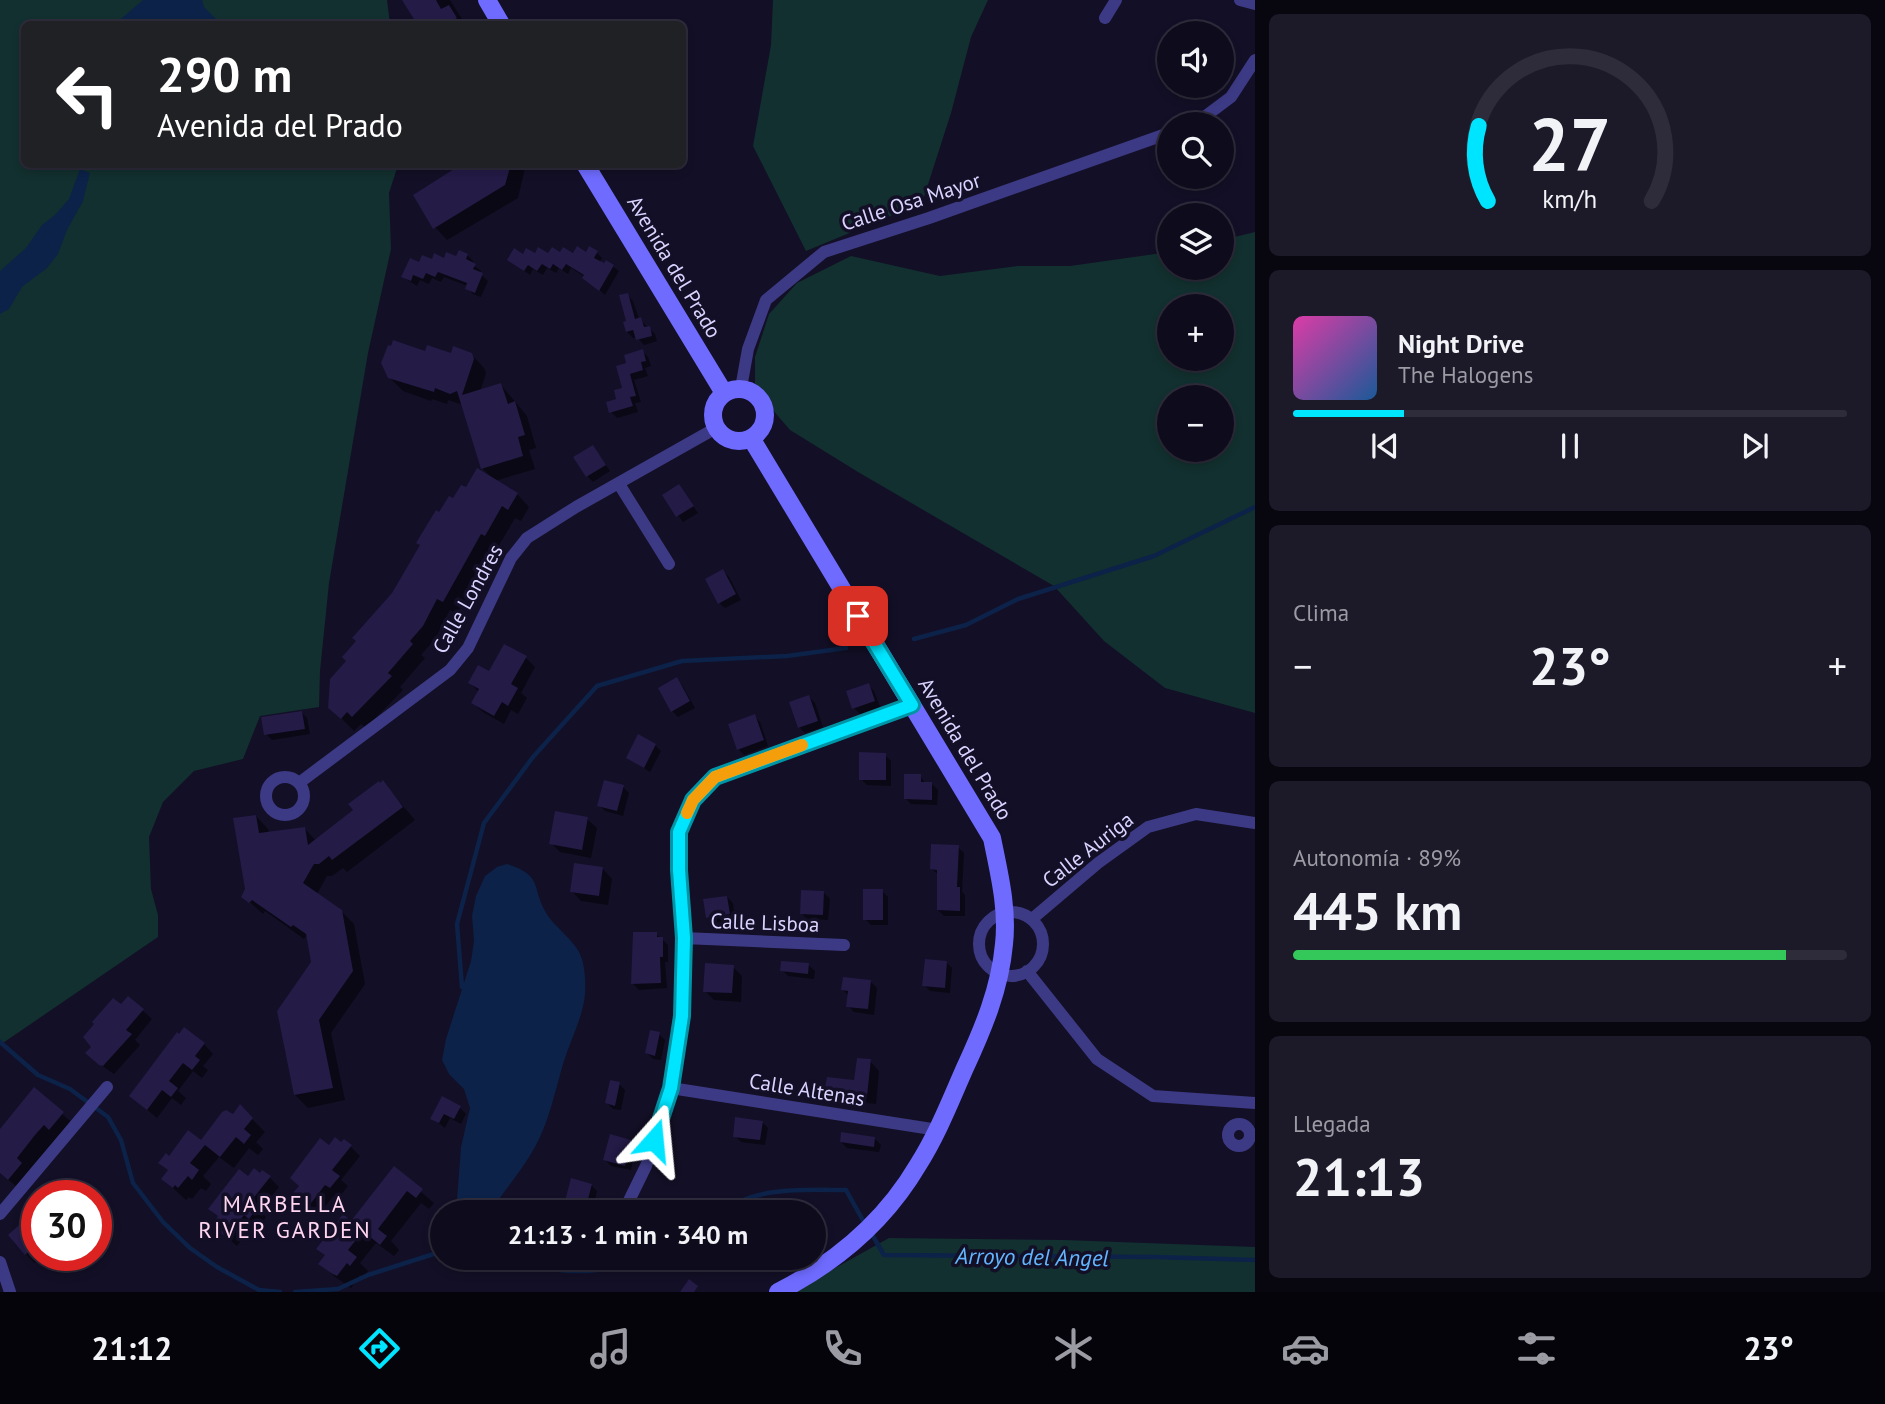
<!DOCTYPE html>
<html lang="es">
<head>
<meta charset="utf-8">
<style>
	body { margin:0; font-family:"PT Sans",sans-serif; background:#1c1929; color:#f1f3f6; height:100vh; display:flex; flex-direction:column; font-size:26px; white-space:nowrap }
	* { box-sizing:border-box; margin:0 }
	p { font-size:23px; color:#9b9ba3 }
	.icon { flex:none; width:38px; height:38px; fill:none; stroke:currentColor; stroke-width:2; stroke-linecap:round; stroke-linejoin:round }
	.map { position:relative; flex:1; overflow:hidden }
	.side { display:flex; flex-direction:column; gap:14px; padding:14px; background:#08060f; width:630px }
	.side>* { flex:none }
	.guide { position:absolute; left:21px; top:21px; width:665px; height:147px; border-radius:10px; box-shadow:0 4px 10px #0003,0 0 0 2px #2e2b3b; background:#202124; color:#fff; overflow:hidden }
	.buttons { position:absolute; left:1157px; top:21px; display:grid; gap:14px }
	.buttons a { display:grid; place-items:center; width:77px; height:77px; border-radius:50%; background:#0e0b1c; box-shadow:0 4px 10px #0003,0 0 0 2px #2e2b3b; font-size:35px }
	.speed { position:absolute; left:21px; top:1180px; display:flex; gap:14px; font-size:35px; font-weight:700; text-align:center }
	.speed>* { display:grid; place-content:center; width:91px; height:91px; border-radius:50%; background:#0e0b1c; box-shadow:0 4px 10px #0003,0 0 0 2px #2e2b3b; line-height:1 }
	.speed .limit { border:10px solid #d22; background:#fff; color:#111 }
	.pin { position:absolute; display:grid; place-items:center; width:60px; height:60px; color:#fff; margin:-30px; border-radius:14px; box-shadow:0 4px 10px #0006 }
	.me { position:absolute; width:77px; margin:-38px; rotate:18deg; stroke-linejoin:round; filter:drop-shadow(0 0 5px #0008) }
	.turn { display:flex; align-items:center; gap:24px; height:147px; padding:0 21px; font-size:32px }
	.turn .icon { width:91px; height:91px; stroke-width:2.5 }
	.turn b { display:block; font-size:49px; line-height:60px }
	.big { font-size:52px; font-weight:600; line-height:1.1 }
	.side .tile { flex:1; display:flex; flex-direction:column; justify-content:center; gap:10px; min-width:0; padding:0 24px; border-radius:10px; background:#1c1929 }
	.side .dial { align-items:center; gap:0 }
	.dial svg { height:182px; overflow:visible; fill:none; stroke:#2e2b3b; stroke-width:7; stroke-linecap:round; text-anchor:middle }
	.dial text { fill:#f1f3f6; stroke:none }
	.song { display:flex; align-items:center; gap:21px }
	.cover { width:84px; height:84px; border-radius:10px; background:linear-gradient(135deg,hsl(320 70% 55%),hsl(210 70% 35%)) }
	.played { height:7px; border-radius:4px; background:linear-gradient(90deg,#00e5ff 20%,#2e2b3b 20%) }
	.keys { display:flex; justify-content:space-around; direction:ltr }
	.heat { display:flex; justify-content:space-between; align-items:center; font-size:38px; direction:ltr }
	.charge { height:10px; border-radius:5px; background:linear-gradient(90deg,#34c759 89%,#2e2b3b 0) }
	.trip { position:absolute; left:430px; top:1200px; width:396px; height:70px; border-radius:35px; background:#0e0b1c; box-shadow:0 4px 10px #0003,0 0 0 2px #2e2b3b; font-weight:600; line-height:70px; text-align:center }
	.tabs { display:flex; height:112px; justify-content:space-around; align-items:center; background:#06040b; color:#9b9ba3 }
	.tabs .icon { width:49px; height:49px }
	.tabs .on { color:#00e5ff }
	.tabs b { font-size:32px; color:#f1f3f6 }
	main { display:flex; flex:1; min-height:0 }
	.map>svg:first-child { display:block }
	.green { fill:#12302f; fill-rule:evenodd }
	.water { fill:#0c2248 }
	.shadow { fill:#0007 }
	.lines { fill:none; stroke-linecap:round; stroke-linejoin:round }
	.stream { stroke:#0c2248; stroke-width:4.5 }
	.building { fill:#241b47 }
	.street { stroke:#3d3a85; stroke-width:12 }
	.secondary { stroke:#6f6bff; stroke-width:18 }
	.route-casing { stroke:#0095a6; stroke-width:18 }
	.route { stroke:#00e5ff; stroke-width:12 }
	.slow { stroke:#f59e0b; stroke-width:12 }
	.labels { text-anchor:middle; stroke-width:7; stroke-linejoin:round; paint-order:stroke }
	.street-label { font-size:21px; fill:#d9d4ff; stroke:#130f26 }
	.neighbourhood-label { font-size:23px; letter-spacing:2px; fill:#ffd6f0; stroke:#130f26 }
	.water-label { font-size:23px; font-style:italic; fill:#62b6ff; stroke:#130f26 }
</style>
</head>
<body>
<main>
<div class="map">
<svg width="1255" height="1292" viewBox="0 0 1255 1292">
	<rect width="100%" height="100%" fill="#130f26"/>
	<!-- green -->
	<path class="green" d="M0,0H387L390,24H24V164L398,165L389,193L391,249L368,353L329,583L320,671L319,707L260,716L243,759L194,771L163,802L149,837L151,889L158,915V937L0,1045Z
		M773,0H988L971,37L951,113L922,203L806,251L753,146L771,45Z
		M1255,232V713L1165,688L1104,641L1054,586L858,472L790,430L771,408L755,384V357L769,314L797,283L851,256L940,276L1018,266H1070L1169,252V268H1222V240ZM1169,306H1222V359H1169ZM1169,397H1222V450H1169Z
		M889,1238L1064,1240L1255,1247V1292H792Z"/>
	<!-- water -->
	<path class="water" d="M143,0H202L204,7L221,24H115Z
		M80,169L90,173L83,201L67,230L58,254L47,268L22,287L9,309L0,314V271L26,248L42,225L55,215L69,199Z
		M507,864C543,876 531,885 545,911C553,926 571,937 579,952C585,963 586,982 585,994C583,1017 571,1039 564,1061C555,1090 550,1120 535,1147C522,1171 504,1190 490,1213H456L461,1147L470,1108L464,1089L449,1074L442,1060L446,1039L471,961L474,941L472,916L476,896L485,876L497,867Z"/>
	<!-- shadow -->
	<path class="shadow" d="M404,0H450L465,24H419Z
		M466,164H526L518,198L447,240L435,227Z
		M597,253L602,258L599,263L604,266L607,262L619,271L605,295L585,277L571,268L568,274L559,268L556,273L547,268L543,275L533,269L530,275L509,260L523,256Z
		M467,255L473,261L472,264L481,271L480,274L488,281L481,297L473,294L467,288L468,286L444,277L441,282L432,278L429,284L420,280L417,286L403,277L420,264Z
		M627,295L633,301L639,319L655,334L657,341L644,345L637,337L633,338L627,332Z
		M642,351L648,357L651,366L645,368L648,376L634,380L641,402L635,403L638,412L617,418L611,412L624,389L629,364Z
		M426,353L471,354L484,368L486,373L480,392L501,385L527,416L536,448L529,450L535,469L495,481L517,494L529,507L521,521L515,518L498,547L494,545L457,614L450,610L435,639L421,655L425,658L400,687L403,690L366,728L361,724L354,731L330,707L348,661L393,594L440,514L466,490L492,478L482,468L463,405L448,400L447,404L432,399L431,401L403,391L389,377Z
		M593,447L610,471L593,482L587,476Z
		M679,486L698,513L683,522L664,495Z
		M723,571L729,577L741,600L725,608L719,603Z
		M526,658L535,667L521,693L527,698L518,714L511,710L504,724L483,712L473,703L479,692L470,683Z
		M676,679L682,685L695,708L678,717L672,711Z
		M868,685L874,691L880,707L860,714L854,708Z
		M809,697L815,703L823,727L805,733L799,727Z
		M301,712L307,718L310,734L272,740L266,734Z
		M754,716L760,722L768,746L744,755L738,749Z
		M655,745L661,751L650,772L628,758Z
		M885,755L891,761V786L867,785L861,779Z
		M920,776L926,784H932L938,790L937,805L911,804L905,798Z
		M383,783L415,820L347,872L343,868L332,876H327L317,894L341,911L354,924L365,984L331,1033L345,1100L308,1108L295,1095L313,963L308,938L306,936L304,939L265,911L263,914L243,896L247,890L256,816L268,829L269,833L304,828L316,841L355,811Z
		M623,787L629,793L623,816L605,811L599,805Z
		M587,819L597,828L591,858L560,852L551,843Z
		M958,847L964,853L962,892L965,895V916H944L938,910L939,875L932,869Z
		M603,869L612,879L608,905L581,901L572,891Z
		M882,891L888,897V925H871L865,919Z
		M824,893L830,899L828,920L807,919L801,913Z
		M727,897L733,903L735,920L713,923L707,917Z
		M656,934L668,945V962H665L667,988L639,990L633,984Z
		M946,962L952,968L950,993L930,991L924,985Z
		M808,965L815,971L814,979L788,976L782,970Z
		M733,967L742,976L741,1002L714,1000L705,991Z
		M871,982L877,988L874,1015L854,1012L848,1006L849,996L843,990Z
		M121,1006L142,1010L152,1019L135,1040L140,1045L114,1074L97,1062Z
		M659,1034L665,1040L661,1060L653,1059L647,1053Z
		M204,1044L213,1054L203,1066L208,1070L202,1078L193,1071L178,1091L186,1098L181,1105L172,1098L157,1118L131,1096Z
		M870,1061L879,1071L876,1104L841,1100L827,1087L856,1082Z
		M619,1084L625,1090L621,1110L613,1109L607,1103Z
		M34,1090L76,1126L22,1191L0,1173V1132Z
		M240,1107L265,1132L256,1142L263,1149L258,1155L249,1148L234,1168L219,1157L203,1176L211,1184L206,1191L201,1188L192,1199L189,1197L186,1200L163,1179L169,1171V1158L201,1142L233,1116Z
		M460,1108L466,1114L461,1124L450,1118L445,1128L432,1118Z
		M762,1122L768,1128L765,1145L741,1142L735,1136Z
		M875,1139L881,1145L879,1152L847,1148L841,1142Z
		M630,1141L636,1147L631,1170L611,1166L605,1160Z
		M350,1146L360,1156L341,1180L348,1186L340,1196L336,1193L318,1215L304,1203Z
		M394,1169L434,1203L429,1209L421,1203L391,1241L399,1250L394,1256L376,1243L360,1263L368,1271L363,1277L360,1275L351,1288L334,1276L321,1264Z
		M269,1177L279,1187L260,1211L266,1217L259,1227L254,1223L237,1246L223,1234L219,1217L211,1209L248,1178Z
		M591,1185L597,1191L592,1212L573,1207L567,1201Z
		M37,1212V1255H71L65,1260L60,1255L50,1264L43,1257L35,1263L26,1254Z"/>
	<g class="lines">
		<!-- stream -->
		<path class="stream" d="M914,639L966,625L1018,599L1154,556L1255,507
			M462,987L457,924L484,823L533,757L597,686L682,661L787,656L846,648
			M0,1042L38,1075L70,1089L108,1117L121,1140L133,1183L163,1222L190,1248L217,1267L259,1290L280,1292
			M719,1213C757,1186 801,1190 846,1190L865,1224
			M870,1231L884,1255L1155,1257L1255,1260
			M493,1258C543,1269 592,1281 641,1258
			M295,1292L338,1289L368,1275L443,1251"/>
	</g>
	<!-- building -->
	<path class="building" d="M402,0H436L441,9L449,5L457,18L447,24H417Z
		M462,164H511L505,185L433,229L413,195Z
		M577,246L586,252L589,246L598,251L594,258L604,263L601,268L606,260L614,265L599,291L582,278L584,275L566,264L562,270L553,264L550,269L542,264L537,271L528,265L524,271L507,260L514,248L523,254L526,248L535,253L538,247L548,253L552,247L560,252L563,247L573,253Z
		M459,250L468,254L466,259L476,264L473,269L483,273L475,293L465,289L467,283L438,272L435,277L426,273L423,279L413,275L411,281L401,277L410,258L419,262L422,255L432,259L434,253L444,258L446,252L456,256Z
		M628,293L635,319L641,317L644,327L650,326L652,336L636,340L633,330L626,332L623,322L626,321L619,295Z
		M393,340L425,351L427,345L451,353L453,346L472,353L474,359L462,395L501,383L508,404L515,401L525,435L518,437L523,456L481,469L457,391L450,394L435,388L434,392L388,378L381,363L388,345L391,346Z
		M643,349L646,361L641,362L643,370L630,374L636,396L630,397L633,406L609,413L606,402L616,399L614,390L622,388L616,366L626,363L624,355Z
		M593,445L606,465L586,477L573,457Z
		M477,468L518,493L508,510L502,506L485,536L481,534L443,602L437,599L423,626L410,641L413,644L388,673L392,676L352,717L347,712L341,719L328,708L330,679L346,661L342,657L356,641L352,638L392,593L420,545L416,543L436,510L439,512L449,496L453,498L461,485L466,487Z
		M679,484L694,506L676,517L662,495Z
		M723,569L736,594L718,604L705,579Z
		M504,644L527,656L511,684L518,688L508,706L502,702L494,716L471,703L479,689L468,683L478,665L489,671Z
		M677,677L690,701L671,712L658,688Z
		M869,683L875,701L852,709L846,691Z
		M809,695L818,721L798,728L789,702Z
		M302,711L305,729L264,735L261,717Z
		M755,714L764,740L737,750L728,724Z
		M638,734L656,744L644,768L626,758Z
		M859,752L886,753V780H859Z
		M904,774H921V782H932V800L904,799Z
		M383,780L403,807L332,860L329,856L319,864H314L303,883L342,910L353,971L319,1020L333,1088L294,1095L277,1011L311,962L306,934L293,925L291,927L252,900L249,903L241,897L245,889L233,818L256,815L259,833L305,827L308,845L353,810L348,804L379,781L380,783Z
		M604,780L624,785L617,811L597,806Z
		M555,811L588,817L582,850L549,844Z
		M931,844L959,845L957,887H960V911L937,910V870L930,869Z
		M574,863L603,867L599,896L570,892Z
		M863,889H883V920H863Z
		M801,890L824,891L823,915L800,914Z
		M727,896L730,914L706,918L703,899Z
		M633,932H657V937H663V957H660L661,983L631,984Z
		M925,959L947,961L945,988L922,986Z
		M781,961L809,963L808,974L780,971Z
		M705,963L734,965L732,993L703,992Z
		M843,977L871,980L868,1009L846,1007L848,991L841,990Z
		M128,996L144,1009L126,1030L132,1034L103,1066L99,1065L85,1053L91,1047L83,1037L94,1024L92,1022L113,998L121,1004Z
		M184,1027L205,1043L195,1056L200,1060L192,1070L183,1063L169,1081L178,1088L171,1097L162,1090L147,1110L129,1096L177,1032L179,1034Z
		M650,1030L660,1032L655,1056L645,1053Z
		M857,1058L871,1059L867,1096L830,1091V1088H825L827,1077L854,1080Z
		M610,1080L620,1082L615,1106L605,1103Z
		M34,1087L64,1112L49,1130L44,1125L35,1135L17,1158L22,1163L8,1180L0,1173V1129Z
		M442,1096L461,1106L454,1119L444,1114L439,1123L430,1119Z
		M240,1104L253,1118L244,1129L251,1135L244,1144L236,1137L220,1157L205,1145L190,1163L199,1170L192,1180L188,1176L178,1188L175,1185L173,1188L161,1179L168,1170L158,1163L166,1153L169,1156L188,1130L201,1140L222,1112L226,1110L233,1114Z
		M735,1117L763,1121L760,1140L733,1137Z
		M841,1132L875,1137L874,1147L840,1142Z
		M610,1134L631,1140L625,1166L603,1160Z
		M335,1137L341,1142L344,1139L352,1145L332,1170L340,1176L330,1188L325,1185L308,1207L292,1194L299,1186L290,1178L320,1138L329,1145Z
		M394,1166L423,1189L416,1198L407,1191L378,1229L387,1236L380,1245L363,1231L348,1250L357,1257L350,1266L347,1263L337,1276L331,1273L318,1264L325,1255L316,1249L343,1214L351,1221Z
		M254,1168L260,1173L262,1170L271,1176L251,1201L258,1206L249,1219L244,1215L227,1238L211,1225L218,1216L208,1209L239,1169L248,1176Z
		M571,1178L592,1184L586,1207L565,1201Z
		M37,1209V1244L25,1255L8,1235Z
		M689,1279L698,1286L694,1292H680Z"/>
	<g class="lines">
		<!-- street -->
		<path class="street" d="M1240,0L1255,4
			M1105,18L1116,0
			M1195,124L1231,97L1255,60
			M741,388L748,349L766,300L824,252L929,218L1169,133
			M619,484L669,564
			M266 796a19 19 0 1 1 38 0a19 19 0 1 1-38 0Z
			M299,783L450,670L468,648L511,558L527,538L576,507L716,428
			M979 944a32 32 0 1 1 64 0a32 32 0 1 1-64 0Z
			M1032,919L1098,863L1148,827L1196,814L1255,823
			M684,938L844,945
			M1027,971L1097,1059L1153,1096L1255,1103
			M671,1088L938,1130
			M1228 1135a11 11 0 1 1 22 0a11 11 0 1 1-22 0Z
			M623,1213L646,1166L671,1088L682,1016L684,938L679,871V832L693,800L715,777L912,705
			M0,1214L107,1087
			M0,1262L10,1292"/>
		<!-- secondary -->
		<path class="secondary" d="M487,0L501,24
			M585,164L724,393
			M713 415a26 26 0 1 1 52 0a26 26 0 1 1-52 0Z
			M751,438L992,838C999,873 1008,908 1004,944C1000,989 983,1029 964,1070C950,1102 937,1135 918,1165C885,1221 835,1263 778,1292"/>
	</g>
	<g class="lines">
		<!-- route casing -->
		<g class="route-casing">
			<path id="route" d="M654,1140L671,1088L682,1016L684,938L679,870V832L693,800L715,777L912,705L858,616"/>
		</g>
		<!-- route -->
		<use href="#route" class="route"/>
		<!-- slow -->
		<path class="slow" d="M687,813L693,800L715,777L802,745"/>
	</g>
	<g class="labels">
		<!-- street labels -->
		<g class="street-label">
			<text transform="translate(911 202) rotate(-18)" y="7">Calle Osa Mayor</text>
			<text transform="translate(674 267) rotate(59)" y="7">Avenida del Prado</text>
			<text transform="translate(468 599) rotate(-61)" y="7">Calle Londres</text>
			<text transform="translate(965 749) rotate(59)" y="7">Avenida del Prado</text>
			<text transform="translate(1088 850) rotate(-38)" y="7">Calle Auriga</text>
			<text transform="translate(765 923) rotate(2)" y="7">Calle Lisboa</text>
			<text transform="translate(807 1090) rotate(9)" y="7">Calle Altenas</text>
		</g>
		<!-- neighbourhood labels -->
		<g class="neighbourhood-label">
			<text x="285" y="1212">MARBELLA<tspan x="285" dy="26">RIVER GARDEN</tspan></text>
		</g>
		<!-- water labels -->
		<g class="water-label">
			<text transform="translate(1032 1257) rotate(1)" y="8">Arroyo del Angel</text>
		</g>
	</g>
</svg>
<div class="buttons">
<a><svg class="icon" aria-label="sound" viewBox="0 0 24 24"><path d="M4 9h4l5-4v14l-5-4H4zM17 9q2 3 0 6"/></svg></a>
<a><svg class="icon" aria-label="search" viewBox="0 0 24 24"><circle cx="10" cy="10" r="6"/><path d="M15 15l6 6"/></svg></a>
<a><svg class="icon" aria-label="layers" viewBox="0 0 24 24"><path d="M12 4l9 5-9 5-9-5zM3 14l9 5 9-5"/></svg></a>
<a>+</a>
<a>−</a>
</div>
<div class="speed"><div class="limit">30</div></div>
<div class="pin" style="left:858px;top:616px;background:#d93025"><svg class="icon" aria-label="arrive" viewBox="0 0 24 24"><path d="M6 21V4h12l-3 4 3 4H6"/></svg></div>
<svg class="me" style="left:654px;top:1140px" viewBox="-20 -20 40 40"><path d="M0-17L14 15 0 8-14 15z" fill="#00e5ff" stroke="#fff" stroke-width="4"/></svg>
<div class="trip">21:13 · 1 min · 340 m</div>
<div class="guide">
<div class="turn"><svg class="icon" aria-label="left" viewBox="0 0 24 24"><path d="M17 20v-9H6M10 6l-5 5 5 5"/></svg><div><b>290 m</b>Avenida del Prado</div></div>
</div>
</div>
<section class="side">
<div class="tile dial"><svg viewBox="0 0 100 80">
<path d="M14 69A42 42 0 1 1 86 69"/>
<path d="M14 69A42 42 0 0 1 10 36" stroke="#00e5ff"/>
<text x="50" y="56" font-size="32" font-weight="700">27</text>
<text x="50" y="72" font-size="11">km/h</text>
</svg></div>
<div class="tile">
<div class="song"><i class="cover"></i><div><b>Night Drive</b><p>The Halogens</p></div></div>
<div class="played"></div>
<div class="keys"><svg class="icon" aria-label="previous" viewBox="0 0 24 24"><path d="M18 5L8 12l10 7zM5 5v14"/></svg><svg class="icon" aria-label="pause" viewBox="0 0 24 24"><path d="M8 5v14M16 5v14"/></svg><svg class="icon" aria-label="next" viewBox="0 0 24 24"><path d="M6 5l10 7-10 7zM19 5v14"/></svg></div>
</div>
<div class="tile"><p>Clima</p>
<div class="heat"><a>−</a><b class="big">23°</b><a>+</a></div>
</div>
<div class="tile"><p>Autonomía · 89%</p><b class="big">445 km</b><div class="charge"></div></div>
<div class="tile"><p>Llegada</p><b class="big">21:13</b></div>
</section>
</main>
<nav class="tabs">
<b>21:12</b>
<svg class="icon on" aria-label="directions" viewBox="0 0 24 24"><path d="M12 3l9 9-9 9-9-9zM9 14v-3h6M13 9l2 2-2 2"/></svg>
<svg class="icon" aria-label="music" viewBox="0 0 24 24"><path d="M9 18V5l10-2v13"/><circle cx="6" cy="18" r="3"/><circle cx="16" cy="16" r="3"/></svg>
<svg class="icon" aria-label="phone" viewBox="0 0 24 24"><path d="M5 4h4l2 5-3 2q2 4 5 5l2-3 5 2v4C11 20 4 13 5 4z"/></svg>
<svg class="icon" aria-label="climate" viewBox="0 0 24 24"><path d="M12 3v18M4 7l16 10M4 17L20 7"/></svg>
<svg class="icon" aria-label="car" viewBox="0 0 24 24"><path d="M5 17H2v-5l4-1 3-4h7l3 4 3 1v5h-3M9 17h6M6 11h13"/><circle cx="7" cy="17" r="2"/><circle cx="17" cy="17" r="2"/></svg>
<svg class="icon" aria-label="filters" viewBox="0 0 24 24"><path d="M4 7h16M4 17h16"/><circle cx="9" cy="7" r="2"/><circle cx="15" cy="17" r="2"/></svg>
<b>23°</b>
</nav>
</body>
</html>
